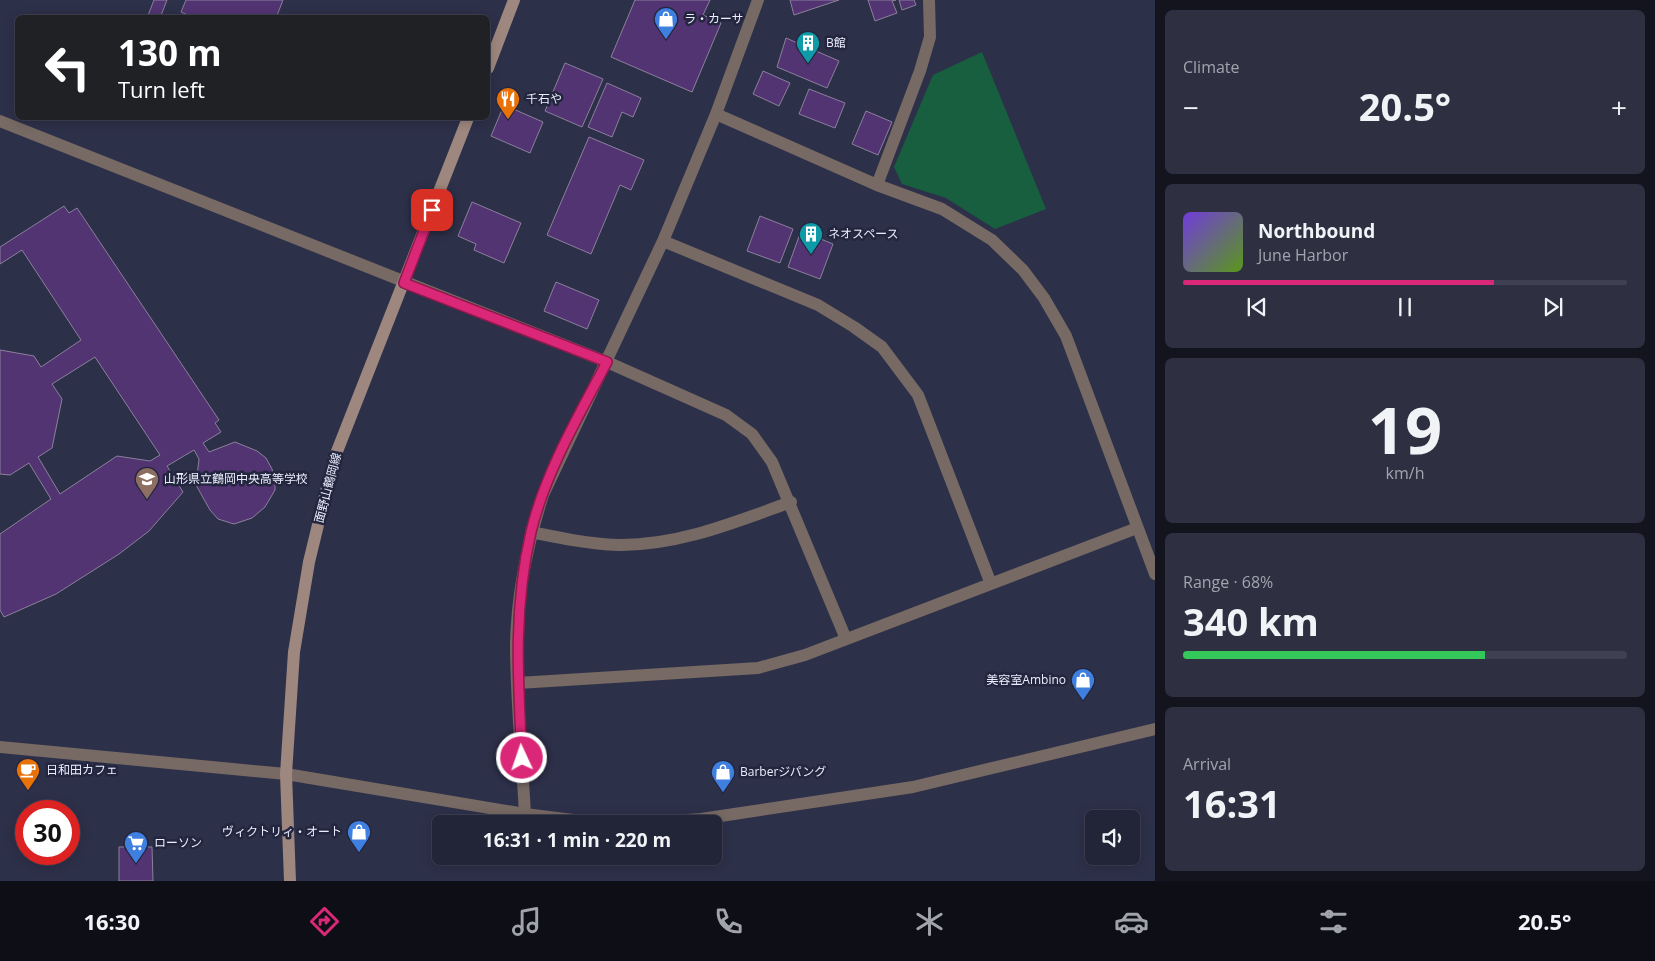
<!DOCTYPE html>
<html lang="en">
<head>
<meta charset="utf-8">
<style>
	body { margin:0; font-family:"Open Sans","Noto Sans JP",sans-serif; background:#2e3042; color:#f1f3f6; height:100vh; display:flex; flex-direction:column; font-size:19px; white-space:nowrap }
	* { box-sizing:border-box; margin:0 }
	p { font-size:16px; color:#a2a4ad }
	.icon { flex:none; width:28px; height:28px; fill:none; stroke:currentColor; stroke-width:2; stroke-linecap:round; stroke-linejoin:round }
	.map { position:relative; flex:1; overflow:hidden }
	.sheet { display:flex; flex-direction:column; gap:10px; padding:10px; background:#13141e; width:500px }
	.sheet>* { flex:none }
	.hud { position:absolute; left:15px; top:15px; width:475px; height:105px; border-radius:8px; box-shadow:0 2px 12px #0003,0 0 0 1px #3f4152; background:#202124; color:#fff; overflow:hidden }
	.tools { position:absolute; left:1085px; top:810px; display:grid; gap:10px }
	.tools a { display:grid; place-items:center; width:55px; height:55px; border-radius:8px; background:#222437; box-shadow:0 2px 12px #0003,0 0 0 1px #3f4152; font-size:25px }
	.speed { position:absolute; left:15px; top:800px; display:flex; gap:10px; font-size:25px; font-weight:700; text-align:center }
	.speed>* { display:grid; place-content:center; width:65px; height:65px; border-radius:50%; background:#222437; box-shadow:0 2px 12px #0003,0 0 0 1px #3f4152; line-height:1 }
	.speed .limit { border:8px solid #d22; background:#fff; color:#111 }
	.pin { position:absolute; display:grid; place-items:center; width:42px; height:42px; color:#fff; margin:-21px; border-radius:10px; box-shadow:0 2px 8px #0006 }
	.me { position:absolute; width:55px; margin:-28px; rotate:357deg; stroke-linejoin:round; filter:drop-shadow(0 0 4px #0008) }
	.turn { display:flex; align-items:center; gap:18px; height:105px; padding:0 20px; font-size:22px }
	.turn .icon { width:65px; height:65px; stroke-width:2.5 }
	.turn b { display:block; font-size:35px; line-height:42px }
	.big { font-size:38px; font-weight:700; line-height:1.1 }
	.sheet .card { flex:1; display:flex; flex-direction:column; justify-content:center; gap:8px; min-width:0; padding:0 18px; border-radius:8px; background:#2e3042 }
	.sheet .dial { align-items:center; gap:0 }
	.dial b { font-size:65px; line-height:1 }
	.song { display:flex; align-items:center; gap:15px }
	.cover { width:60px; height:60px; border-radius:8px; background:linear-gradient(135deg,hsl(260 70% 55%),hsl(90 70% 35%)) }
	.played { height:5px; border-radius:2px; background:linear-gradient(90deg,#db2777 70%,#3f4152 70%) }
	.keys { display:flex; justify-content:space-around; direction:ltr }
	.heat { display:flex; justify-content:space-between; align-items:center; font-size:28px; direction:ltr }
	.charge { height:8px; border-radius:4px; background:linear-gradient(90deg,#34c759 68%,#3f4152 0) }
	.trip { position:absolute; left:432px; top:815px; width:290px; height:50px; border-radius:8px; background:#222437; box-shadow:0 2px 12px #0003,0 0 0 1px #3f4152; font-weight:700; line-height:50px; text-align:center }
	.dock { display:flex; height:80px; justify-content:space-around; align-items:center; background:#0e0e16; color:#a2a4ad }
	.dock .icon { width:35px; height:35px }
	.dock .current { color:#db2777 }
	.dock b { font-size:22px; color:#f1f3f6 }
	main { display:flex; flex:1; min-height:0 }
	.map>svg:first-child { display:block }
	.green { fill:#175f3f }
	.building { fill:#513471; stroke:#8c809c; fill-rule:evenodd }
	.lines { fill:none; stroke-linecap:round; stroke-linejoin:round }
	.minor { stroke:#776963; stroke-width:12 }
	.tertiary { stroke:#776963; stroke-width:12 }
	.secondary { stroke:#9d877e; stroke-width:12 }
	.route-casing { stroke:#8e194d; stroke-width:12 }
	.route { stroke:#db2777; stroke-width:9 }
	.labels { text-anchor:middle; stroke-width:5; stroke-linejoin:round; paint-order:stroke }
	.poi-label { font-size:12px; fill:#eaedfd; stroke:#23263e; text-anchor:start }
	.street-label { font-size:12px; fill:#eaedfd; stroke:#23263e }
</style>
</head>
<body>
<main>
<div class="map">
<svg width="1155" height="881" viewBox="0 0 1155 881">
	<rect width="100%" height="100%" fill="#2d3049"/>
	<!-- green -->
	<path class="green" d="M982,52L1046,209L995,229L946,198L902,184L894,167L933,75Z"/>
	<!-- building -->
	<path class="building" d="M154,0H167L160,18H147Z
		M186,0H283L276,18H194L181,12Z
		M635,0H710L703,15L721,23L692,92L611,57Z
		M790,0H839L794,15Z
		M868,0H896L892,1L897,13L875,21Z
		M899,0H914L916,5L902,10Z
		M786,38L839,61L827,88L777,67Z
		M565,63L603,79L582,127L545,111Z
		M763,71L790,83L779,106L753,94Z
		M607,83L641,98L633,117L622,112L612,137L588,127Z
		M809,89L845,103L835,128L799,114Z
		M504,105L543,122L530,153L491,136Z
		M866,111L892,122L878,155L852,144Z
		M589,137L644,160L631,190L620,185L591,254L547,235Z
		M472,202L521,223L504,263L474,250L476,244L458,236Z
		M64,206L69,213L77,208L219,420L215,423L221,432L203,443L209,452L235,442L257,451L266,458L272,469L275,480V490L265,507L252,518L234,524L218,519L210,510L196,485L199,459L194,450L167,466L183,492L149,531L119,554L56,594L4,617L0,610V534L51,499L29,463L10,475L0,474V350L34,356L41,367L81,340L22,250L0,264V247ZM95,357L160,455L150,461L117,456L60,494L38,457L52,448L62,399L52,384Z
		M760,216L793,229L780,263L747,251Z
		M801,231L833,244L820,279L788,267Z
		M556,282L599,300L587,329L544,311Z
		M119,847H152L153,881H119Z"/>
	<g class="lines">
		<!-- minor -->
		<path class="minor" d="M716,114L877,185L942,209L992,240L1023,270L1044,298L1066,336L1155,574
			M0,121L607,362L726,415L752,434L772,462L846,639
			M877,185L920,71L930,37L929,0
			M663,241L818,305L854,327L882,347L918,395L991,584
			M531,532C560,538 589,544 618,545C678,546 735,522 791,502
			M518,683L758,668L805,655L1137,528
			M525,814C522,758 516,700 516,644C517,594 528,542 543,495L663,241L716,114L758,0"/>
		<!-- tertiary -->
		<path class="tertiary" d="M0,747L286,774L525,814L605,824
			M630,824L701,819L913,787L1155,729"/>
		<!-- secondary -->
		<path class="secondary" d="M488,68L514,0
			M290,881L286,774L294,652L309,562L334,459L468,118"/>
	</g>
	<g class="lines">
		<!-- route casing -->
		<g class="route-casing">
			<path id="route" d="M432,210L404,283L607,362C579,415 545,473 531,532C513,609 518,680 522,758"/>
		</g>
		<!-- route -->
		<use href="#route" class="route"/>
	</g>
	<!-- icons -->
	<defs>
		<g id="shop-pin" transform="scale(1.25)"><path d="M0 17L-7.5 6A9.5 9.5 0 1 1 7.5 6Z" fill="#3f7fe0" stroke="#23263e"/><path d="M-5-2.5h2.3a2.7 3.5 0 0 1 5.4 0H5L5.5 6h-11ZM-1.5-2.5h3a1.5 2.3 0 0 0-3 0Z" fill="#fff"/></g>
		<g id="building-pin" transform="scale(1.25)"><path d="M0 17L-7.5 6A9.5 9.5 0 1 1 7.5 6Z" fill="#0f9aa8" stroke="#23263e"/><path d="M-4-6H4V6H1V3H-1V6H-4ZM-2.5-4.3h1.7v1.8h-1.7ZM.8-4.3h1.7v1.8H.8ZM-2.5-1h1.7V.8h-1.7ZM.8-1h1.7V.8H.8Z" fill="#fff"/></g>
		<g id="restaurant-pin" transform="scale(1.25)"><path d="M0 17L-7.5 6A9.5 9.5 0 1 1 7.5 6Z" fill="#e8710a" stroke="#23263e"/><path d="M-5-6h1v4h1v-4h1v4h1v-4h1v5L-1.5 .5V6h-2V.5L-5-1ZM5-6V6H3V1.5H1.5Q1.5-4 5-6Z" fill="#fff"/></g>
		<g id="school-pin" transform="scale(1.25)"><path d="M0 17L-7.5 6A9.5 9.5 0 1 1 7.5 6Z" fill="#8d6e63" stroke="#23263e"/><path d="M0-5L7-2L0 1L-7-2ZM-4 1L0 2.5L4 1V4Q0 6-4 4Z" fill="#fff"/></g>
		<g id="cafe-pin" transform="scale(1.25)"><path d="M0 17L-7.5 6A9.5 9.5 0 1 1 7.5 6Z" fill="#e8710a" stroke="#23263e"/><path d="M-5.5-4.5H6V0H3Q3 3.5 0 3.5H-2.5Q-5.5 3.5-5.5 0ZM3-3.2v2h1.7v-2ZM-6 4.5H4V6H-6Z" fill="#fff"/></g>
		<g id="supermarket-pin" transform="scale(1.25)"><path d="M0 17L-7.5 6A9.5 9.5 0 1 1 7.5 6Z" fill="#3f7fe0" stroke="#23263e"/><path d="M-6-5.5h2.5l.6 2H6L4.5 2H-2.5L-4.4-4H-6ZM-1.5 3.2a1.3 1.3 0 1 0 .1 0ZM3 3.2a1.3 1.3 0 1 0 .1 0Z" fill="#fff"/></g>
	</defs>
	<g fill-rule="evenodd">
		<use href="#shop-pin" x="666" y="19"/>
		<use href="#building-pin" x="808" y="43"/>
		<use href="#restaurant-pin" x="508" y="99"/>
		<use href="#building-pin" x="811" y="234"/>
		<use href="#school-pin" x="147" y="479"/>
		<use href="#shop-pin" x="1083" y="680"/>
		<use href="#cafe-pin" x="28" y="770"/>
		<use href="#shop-pin" x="723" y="772"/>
		<use href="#shop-pin" x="359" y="832"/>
		<use href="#supermarket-pin" x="136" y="843"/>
	</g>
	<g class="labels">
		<!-- poi labels -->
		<g class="poi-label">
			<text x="684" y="23">ラ・カーサ</text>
			<text x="826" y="47">B館</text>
			<text x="526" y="103">千石や</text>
			<text x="828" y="238">ネオスペース</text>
			<text x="164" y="483">山形県立鶴岡中央高等学校</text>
			<text x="1066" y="684" text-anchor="end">美容室Ambino</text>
			<text x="46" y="774">日和田カフェ</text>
			<text x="740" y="776">Barberジパング</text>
			<text x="342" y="836" text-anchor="end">ヴィクトリィ・オート</text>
			<text x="154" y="847">ローソン</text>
		</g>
		<!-- street labels -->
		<g class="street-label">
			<text transform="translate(328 488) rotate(-75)" y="4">面野山鶴岡線</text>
		</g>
	</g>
</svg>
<div class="tools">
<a><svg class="icon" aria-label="sound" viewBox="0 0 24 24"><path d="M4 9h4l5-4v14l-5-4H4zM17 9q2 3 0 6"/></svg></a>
</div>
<div class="speed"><div class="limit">30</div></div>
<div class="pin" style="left:432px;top:210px;background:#d93025"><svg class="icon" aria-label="arrive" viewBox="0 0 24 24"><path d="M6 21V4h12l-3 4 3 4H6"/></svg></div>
<svg class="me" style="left:522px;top:758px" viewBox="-20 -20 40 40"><circle r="17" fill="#db2777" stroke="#fff" stroke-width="3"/><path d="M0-11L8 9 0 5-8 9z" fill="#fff"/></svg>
<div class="trip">16:31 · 1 min · 220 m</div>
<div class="hud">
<div class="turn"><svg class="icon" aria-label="left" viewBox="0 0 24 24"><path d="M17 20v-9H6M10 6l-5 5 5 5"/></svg><div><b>130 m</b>Turn left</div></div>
</div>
</div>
<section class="sheet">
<div class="card"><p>Climate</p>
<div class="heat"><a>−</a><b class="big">20.5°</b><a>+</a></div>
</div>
<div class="card">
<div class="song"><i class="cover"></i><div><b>Northbound</b><p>June Harbor</p></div></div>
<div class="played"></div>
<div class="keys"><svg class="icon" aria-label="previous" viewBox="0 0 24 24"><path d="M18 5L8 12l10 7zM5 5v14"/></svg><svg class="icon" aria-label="pause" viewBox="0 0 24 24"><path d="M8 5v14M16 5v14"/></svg><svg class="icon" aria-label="next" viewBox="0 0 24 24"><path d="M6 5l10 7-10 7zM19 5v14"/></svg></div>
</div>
<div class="card dial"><b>19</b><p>km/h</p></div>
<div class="card"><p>Range · 68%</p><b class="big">340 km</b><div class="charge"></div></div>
<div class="card"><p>Arrival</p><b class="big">16:31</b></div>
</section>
</main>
<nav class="dock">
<b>16:30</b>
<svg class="icon current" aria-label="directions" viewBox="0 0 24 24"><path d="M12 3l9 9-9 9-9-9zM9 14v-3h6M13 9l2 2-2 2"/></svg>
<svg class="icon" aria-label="music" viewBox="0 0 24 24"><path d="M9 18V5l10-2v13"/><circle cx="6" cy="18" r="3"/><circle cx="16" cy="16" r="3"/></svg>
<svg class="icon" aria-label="phone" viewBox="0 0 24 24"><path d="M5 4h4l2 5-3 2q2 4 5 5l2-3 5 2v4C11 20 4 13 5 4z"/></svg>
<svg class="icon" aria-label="climate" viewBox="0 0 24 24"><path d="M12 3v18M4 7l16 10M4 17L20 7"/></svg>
<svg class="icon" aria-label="car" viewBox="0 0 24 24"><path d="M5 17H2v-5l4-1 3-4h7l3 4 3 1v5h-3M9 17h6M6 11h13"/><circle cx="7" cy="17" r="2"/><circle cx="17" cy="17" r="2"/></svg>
<svg class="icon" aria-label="filters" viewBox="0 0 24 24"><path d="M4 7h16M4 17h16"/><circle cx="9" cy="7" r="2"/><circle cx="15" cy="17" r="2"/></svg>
<b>20.5°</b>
</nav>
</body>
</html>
